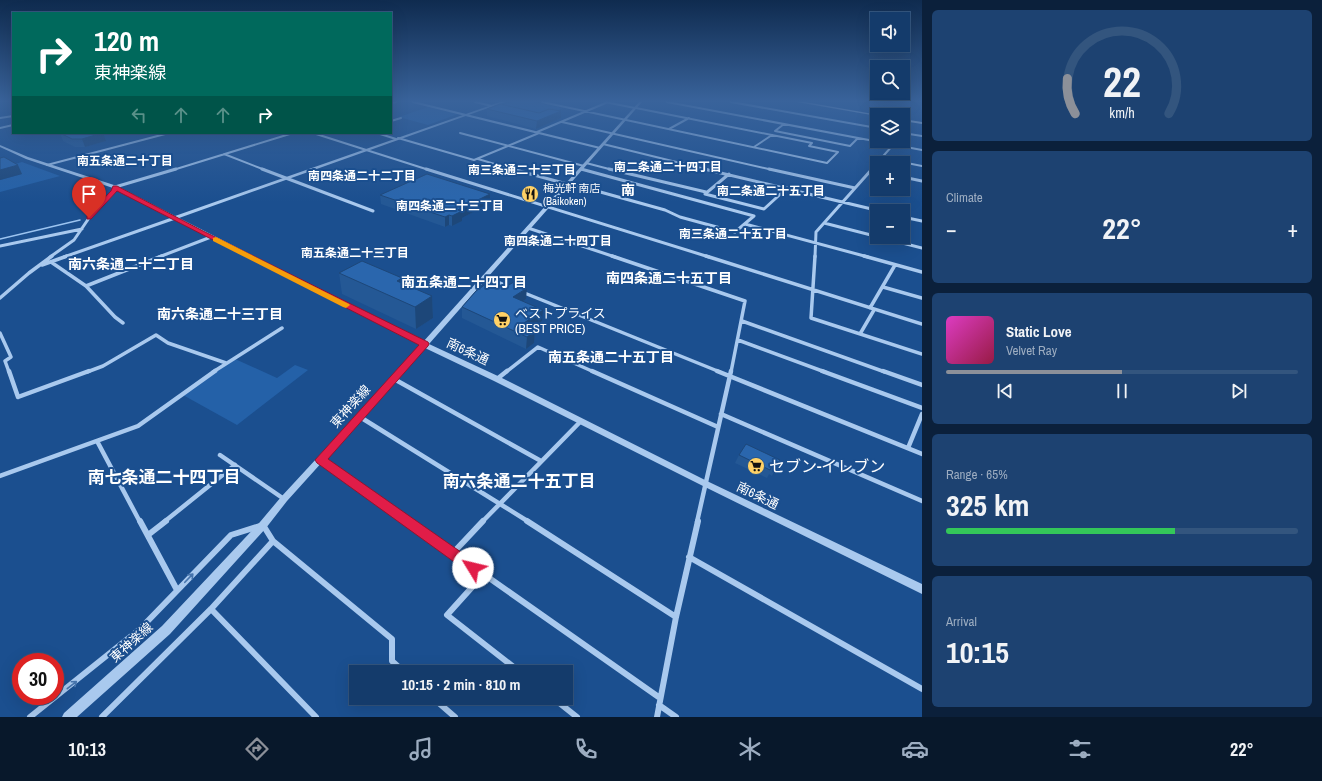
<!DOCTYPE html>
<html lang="en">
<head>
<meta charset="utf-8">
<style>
	body { margin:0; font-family:"Archivo Narrow","Noto Sans JP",sans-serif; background:#1d4271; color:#f1f3f6; height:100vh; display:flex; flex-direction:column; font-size:15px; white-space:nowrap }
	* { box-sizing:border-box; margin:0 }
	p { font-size:13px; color:#9dadc1 }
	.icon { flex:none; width:22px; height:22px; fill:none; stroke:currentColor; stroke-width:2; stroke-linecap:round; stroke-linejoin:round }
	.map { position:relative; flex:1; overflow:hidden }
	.sheet { display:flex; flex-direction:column; gap:10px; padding:10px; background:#0b203b; width:400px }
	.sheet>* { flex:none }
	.banner { position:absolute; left:12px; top:12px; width:380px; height:122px; border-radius:0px; box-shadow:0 4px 16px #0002,0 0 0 1px #33557e; background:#00695c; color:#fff; overflow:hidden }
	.controls { position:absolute; left:870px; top:12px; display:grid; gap:8px }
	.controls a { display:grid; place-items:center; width:40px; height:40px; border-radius:0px; background:#143b6b; box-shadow:0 4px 16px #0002,0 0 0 1px #33557e; font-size:20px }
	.speed { position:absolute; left:12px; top:653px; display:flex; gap:8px; font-size:20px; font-weight:700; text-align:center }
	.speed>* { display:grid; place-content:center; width:52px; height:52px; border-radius:50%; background:#143b6b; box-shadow:0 4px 16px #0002,0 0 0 1px #33557e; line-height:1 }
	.speed .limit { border:6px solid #d22; background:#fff; color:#111 }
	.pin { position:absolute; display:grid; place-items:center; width:34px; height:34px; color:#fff; margin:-41px -17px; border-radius:50% 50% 50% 0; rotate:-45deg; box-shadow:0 0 4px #0007 }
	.pin .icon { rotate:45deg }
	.me { position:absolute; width:44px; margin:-22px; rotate:306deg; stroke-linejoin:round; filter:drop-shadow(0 0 3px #0008) }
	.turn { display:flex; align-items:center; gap:14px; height:84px; padding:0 16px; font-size:18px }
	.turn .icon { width:52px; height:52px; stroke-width:2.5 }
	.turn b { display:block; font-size:28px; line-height:34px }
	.lanes { display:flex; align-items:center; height:38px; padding:0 16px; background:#0003; justify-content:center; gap:20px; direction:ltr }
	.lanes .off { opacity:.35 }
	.big { font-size:30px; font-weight:700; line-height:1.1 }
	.sheet .tile { flex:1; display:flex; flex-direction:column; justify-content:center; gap:6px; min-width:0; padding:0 14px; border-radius:6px; background:#1d4271 }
	.sheet .dial { align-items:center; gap:0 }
	.dial svg { height:104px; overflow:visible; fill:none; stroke:#33557e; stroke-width:7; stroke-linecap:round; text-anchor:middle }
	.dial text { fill:#f1f3f6; stroke:none }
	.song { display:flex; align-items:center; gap:12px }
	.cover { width:48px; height:48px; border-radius:6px; background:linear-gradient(135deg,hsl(310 70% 55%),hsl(340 70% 35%)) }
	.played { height:4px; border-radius:2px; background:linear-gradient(90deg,#8c9099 50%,#33557e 50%) }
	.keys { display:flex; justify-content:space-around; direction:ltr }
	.heat { display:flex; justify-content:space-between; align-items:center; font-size:22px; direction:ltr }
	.charge { height:6px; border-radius:3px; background:linear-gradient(90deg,#34c759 65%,#33557e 0) }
	.trip { position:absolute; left:349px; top:665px; width:224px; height:40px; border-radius:0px; background:#143b6b; box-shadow:0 4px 16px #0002,0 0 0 1px #33557e; font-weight:700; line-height:40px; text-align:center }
	.tabs { display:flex; height:64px; justify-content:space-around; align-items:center; background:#08182b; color:#9dadc1 }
	.tabs .icon { width:28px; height:28px }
	.tabs .active { color:#8c9099 }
	.tabs b { font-size:18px; color:#f1f3f6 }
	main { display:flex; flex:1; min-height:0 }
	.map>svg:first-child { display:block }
	.green { fill:#2461a8 }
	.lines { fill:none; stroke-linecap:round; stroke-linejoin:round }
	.stream { stroke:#9cc4f0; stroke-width:1.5 }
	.minor-far4 { stroke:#a9c9ee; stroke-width:2 }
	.minor-far3 { stroke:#a9c9ee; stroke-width:3 }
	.minor-far2 { stroke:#a9c9ee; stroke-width:3.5 }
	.minor-far1 { stroke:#a9c9ee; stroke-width:4.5 }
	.minor { stroke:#a9c9ee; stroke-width:6 }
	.tertiary { fill:#a9c9ee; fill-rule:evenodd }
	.secondary { fill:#d6e6fa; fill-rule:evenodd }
	.wall { fill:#245895 }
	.shaded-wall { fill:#1d4779 }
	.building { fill:#2a66ad; stroke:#1d4779 }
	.oneway { stroke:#4674ac }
	.route { fill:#e11d48; stroke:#92132f }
	.slow { fill:#f59e0b }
	.labels { text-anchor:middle; stroke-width:4; stroke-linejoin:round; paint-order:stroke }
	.far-poi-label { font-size:11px; fill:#fff; stroke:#1b4f8f; text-anchor:start }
	.far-neighbourhood-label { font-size:12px; font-weight:bold; fill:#fff; stroke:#1b4f8f }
	.poi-label { font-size:13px; fill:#fff; stroke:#1b4f8f; text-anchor:start }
	.street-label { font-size:13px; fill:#fff; stroke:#1b4f8f }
	.far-district-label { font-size:14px; font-weight:bold; fill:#fff; stroke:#1b4f8f }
	.neighbourhood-label { font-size:14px; font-weight:bold; fill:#fff; stroke:#1b4f8f }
	.near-poi-label { font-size:16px; fill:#fff; stroke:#1b4f8f; text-anchor:start }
	.near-neighbourhood-label { font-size:17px; font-weight:bold; fill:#fff; stroke:#1b4f8f }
</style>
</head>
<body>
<main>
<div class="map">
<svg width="922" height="717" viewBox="0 0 922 717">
	<rect width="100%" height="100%" fill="#1b4f8f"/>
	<!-- green -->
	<path class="green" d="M513,102H533L563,108L537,118L500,106Z
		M428,107L458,114L428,125L399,117Z
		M22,162L60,176L0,192V180L22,174L8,166Z
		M235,359L277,378L295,365L308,370L237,425L183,395Z"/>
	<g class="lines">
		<!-- stream -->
		<path class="stream" d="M0,239L80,220"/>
		<!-- minor-far4 -->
		<path class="minor-far4" d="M413,102L600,148
			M475,102L492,106
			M542,102L827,163L838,152L809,146L812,143L636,108
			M605,102L635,108
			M667,102L922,150
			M731,102L877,128
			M391,103L396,102
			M0,118L13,116
			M391,121L401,118
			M562,122L773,170
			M784,124L775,131L850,146L858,138
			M0,128L13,125
			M669,129L689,118
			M537,132L608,102
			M313,133L429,170
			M377,133L396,139
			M460,133L584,166
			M903,133L922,136
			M398,138L474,160L539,133
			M603,144L709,170
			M754,147L772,135
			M224,154L265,170
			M882,158L922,166
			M478,159L515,170
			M586,163L613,170
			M877,163L893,145
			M47,165L169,133
			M581,169L583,170
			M173,170L293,133
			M871,170L877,163"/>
		<!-- minor-far3 -->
		<path class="minor-far3" d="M262,169L373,211
			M426,169L709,257
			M512,169L567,184
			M609,169L706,192
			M704,169L880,211
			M769,169L855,188
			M871,170L877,171
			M729,174L705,194L764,209L787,188
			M903,177L922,181
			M568,183L665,210L680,217L735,232L754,216L581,169
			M903,217L922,221
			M824,223L922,248
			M745,224L868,257
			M528,228L615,257
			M873,236L877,230
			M0,246L82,229
			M50,257L74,240L89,218L114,192L115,187L176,169
			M64,257L175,218
			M159,257L211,237
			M815,257L816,232L872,169"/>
		<!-- minor-far2 -->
		<path class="minor-far2" d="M612,256L745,301L731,372
			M706,256L922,324
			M815,256L811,318L922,354
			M864,256L922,272
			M51,262L86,286L115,317L123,323
			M42,265L67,256
			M484,277L512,288
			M86,286L162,256
			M883,287L922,298
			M522,292L720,372
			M0,298L29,273L52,256
			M870,308L895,265
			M742,321L885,372
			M0,333L11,357L5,361L9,372
			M860,334L874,310
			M738,340L825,372
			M87,372L103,366L156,335L168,343L226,363
			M213,372L282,328
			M506,372L538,347L594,372"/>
		<!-- minor-far1 -->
		<path class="minor-far1" d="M9,371L18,397L89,371
			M592,371L718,427
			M717,371L922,454
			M822,371L922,408
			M883,371L922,385
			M394,379L541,461
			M497,379L507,371
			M721,414L922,501
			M360,417L529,522
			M97,441L140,522
			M908,448L922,414
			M220,455L284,499
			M321,460L409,522
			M0,476L138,426L215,371
			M164,522L235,465
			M482,522L581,421
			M697,522L731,371"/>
		<!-- minor -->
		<path class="minor" d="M140,521L177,590
			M408,521L660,698
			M527,521L676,617
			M148,535L166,521
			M453,553L483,521
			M689,557L922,689
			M483,575L447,615L520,672
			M211,609L316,717
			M433,698L455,717
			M553,698L577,717
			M659,705L676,717
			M30,717L140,629L231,535L263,525L273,541L392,639V661L404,672
			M102,717L211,609L273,541
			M657,717L676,617L698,521"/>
		<!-- tertiary -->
		<path class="tertiary" d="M500,102H505L179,218L423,342L639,102H642L429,344L500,377L709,482L922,584V594L703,486L494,381L425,348L287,501L266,528L170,634L77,717H62L64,713L162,626L260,522L281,497L354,418L420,345L113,188L26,159L0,147V145L28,157L117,186L175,216Z"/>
		<!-- secondary -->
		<path class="secondary" d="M797,102H805L879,115H877V116Z
			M903,119L922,122V124L903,121Z"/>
	</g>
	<!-- wall -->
	<path class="wall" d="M487,109L539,113L561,111V118L536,129L487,116Z
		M60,133L106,141L85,147H75L63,141Z
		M380,195L490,203L462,218V221L452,226L449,225L445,227L381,204Z
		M339,273L402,283L432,296L433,318L416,329L342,294Z
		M526,299L523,301L542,321L531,329L535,331L534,343L526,349L462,318V307Z
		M739,455L780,460L777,468L772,476L769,474L767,478L735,463Z"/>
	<!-- shaded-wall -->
	<path class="shaded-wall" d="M561,111V118L536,129L537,121Z
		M103,133L106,141L85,147L82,139Z
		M18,165L22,174L0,180V170Z
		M490,194V203L462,218V221L452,226V216L458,210Z
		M449,215V225L445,227V217Z
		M402,278L403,299L397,281Z
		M527,288L526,299L512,308L513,297Z
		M432,296L433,318L416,329L415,307Z
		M543,310L542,321L522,335L521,325Z
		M535,331L534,343L526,349L527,337Z
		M780,460L777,468L772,476Z"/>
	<!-- building -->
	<path class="building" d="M500,104L539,113L549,109L561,111L537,121L487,109Z
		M60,133H102L82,139H72Z
		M4,157L18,165L0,170V158Z
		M427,174L490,194L458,210L462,211L452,216L449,215L445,217L380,195Z
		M362,261L402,278L397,281L432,296L415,307L339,273Z
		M490,281L505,287L514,282L527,288L513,297L543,310L521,325L535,331L527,337L462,307L476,291Z
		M746,444L780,460L776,468L772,466L770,470L739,455Z"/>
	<!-- one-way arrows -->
	<defs><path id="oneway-shaft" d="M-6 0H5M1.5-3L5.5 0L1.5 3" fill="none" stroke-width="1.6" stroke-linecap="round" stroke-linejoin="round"/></defs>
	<g class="oneway">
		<use href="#oneway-shaft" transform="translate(189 578) rotate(-46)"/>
		<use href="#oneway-shaft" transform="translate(72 685) rotate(-38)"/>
	</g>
	<!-- sky -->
	<linearGradient id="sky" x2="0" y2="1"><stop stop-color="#0f2b4f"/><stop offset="0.5" stop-color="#39639b"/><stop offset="1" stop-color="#39639b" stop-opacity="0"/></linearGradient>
	<rect width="922" height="202" fill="url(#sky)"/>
	<!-- route -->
	<path class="route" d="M113,186H117L203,231L428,342L429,344L428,346L328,459L478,564L480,568L478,572L473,573L468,572L317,463L315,460L419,345L117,191L91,219H87V216L111,191Z"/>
	<!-- slow -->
	<path class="slow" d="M216,237L349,304L350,305L346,308L343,307L213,241V238Z"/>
	<!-- icons -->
	<defs>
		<g id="restaurant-disc" transform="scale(0.9)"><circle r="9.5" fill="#ffd166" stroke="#1b4f8f"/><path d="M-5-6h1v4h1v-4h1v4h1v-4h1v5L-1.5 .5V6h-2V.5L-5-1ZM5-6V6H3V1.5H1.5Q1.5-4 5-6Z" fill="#111"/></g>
		<g id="supermarket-disc" transform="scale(0.9)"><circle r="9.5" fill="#ffd166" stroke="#1b4f8f"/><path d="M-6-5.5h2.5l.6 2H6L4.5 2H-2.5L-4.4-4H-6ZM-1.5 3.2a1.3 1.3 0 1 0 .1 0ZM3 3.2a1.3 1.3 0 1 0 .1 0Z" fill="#111"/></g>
	</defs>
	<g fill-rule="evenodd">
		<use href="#restaurant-disc" x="530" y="194"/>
		<use href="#supermarket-disc" x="502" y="320"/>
		<use href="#supermarket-disc" x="756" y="466"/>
	</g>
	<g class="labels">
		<!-- far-poi labels -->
		<g class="far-poi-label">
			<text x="543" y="192">梅光軒 南店<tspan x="543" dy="13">(Baikoken)</tspan></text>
		</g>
		<!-- far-neighbourhood labels -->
		<g class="far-neighbourhood-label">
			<text x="125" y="165">南五条通二十丁目</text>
			<text x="668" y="171">南二条通二十四丁目</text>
			<text x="522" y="174">南三条通二十三丁目</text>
			<text x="362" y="180">南四条通二十二丁目</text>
			<text x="771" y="195">南二条通二十五丁目</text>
			<text x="450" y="210">南四条通二十三丁目</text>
			<text x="733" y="238">南三条通二十五丁目</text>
			<text x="558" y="245">南四条通二十四丁目</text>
			<text x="355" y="257">南五条通二十三丁目</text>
		</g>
		<!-- poi labels -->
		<g class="poi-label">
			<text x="515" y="318">ベストプライス<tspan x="515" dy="15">(BEST PRICE)</tspan></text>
		</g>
		<!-- street labels -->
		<g class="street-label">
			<text transform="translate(468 351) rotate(25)" y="5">南6条通</text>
			<text transform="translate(350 406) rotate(-48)" y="5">東神楽線</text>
			<text transform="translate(758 495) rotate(26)" y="5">南6条通</text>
			<text transform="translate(131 642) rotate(-42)" y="5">東神楽線</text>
		</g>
		<!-- far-district labels -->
		<g class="far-district-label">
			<text x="628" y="195">南</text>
		</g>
		<!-- neighbourhood labels -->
		<g class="neighbourhood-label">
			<text x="131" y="269">南六条通二十二丁目</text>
			<text x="669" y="283">南四条通二十五丁目</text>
			<text x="464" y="287">南五条通二十四丁目</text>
			<text x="220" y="319">南六条通二十三丁目</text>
			<text x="611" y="362">南五条通二十五丁目</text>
		</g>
		<!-- near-poi labels -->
		<g class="near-poi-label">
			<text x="769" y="472">セブン-イレブン</text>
		</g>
		<!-- near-neighbourhood labels -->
		<g class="near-neighbourhood-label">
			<text x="164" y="483">南七条通二十四丁目</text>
			<text x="519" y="487">南六条通二十五丁目</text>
		</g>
	</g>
</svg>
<div class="controls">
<a><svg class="icon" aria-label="sound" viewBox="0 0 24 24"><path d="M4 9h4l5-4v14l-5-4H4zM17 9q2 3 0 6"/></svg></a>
<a><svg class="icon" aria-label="search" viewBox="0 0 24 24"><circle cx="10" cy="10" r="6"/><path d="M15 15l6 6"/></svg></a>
<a><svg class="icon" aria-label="layers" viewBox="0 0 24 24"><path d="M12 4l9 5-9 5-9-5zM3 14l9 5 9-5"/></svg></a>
<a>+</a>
<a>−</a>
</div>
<div class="speed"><div class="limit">30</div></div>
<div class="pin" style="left:89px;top:218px;background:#d93025"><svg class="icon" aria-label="arrive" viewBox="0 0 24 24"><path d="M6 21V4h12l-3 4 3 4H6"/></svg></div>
<svg class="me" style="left:473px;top:568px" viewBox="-20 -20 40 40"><circle r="19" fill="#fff"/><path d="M0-13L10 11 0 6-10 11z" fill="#e11d48"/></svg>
<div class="trip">10:15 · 2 min · 810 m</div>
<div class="banner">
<div class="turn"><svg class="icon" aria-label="right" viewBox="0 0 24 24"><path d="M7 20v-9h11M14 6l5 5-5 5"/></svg><div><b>120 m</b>東神楽線</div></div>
<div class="lanes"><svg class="icon off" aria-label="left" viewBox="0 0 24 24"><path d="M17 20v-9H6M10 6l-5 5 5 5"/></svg><svg class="icon off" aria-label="ahead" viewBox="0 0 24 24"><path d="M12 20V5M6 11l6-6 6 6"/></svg><svg class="icon off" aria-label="ahead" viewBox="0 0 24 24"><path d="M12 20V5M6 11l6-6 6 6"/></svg><svg class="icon" aria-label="right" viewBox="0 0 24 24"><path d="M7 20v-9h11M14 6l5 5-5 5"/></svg></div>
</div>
</div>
<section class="sheet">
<div class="tile dial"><svg viewBox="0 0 100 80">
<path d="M14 69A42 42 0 1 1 86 69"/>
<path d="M14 69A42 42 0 0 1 8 42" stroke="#8c9099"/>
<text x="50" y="56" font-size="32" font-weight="700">22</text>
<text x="50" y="72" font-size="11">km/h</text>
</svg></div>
<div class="tile"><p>Climate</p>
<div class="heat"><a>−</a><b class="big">22°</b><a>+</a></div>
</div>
<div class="tile">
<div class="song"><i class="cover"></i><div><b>Static Love</b><p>Velvet Ray</p></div></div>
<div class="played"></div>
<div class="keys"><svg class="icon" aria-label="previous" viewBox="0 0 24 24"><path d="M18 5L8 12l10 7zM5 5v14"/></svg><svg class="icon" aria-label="pause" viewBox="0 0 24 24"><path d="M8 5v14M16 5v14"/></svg><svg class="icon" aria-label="next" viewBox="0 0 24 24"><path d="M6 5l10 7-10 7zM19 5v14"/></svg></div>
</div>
<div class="tile"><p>Range · 65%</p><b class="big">325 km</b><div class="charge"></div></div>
<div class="tile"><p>Arrival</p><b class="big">10:15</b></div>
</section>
</main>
<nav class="tabs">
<b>10:13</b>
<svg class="icon active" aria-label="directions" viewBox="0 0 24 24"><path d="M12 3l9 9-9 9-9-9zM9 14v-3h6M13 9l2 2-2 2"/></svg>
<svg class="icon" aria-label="music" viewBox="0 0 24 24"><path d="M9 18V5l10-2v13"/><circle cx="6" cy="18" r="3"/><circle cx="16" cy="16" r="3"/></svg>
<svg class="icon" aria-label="phone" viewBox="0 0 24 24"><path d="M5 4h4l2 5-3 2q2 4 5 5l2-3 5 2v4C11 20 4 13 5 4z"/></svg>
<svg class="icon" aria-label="climate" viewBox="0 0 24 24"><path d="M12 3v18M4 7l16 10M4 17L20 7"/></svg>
<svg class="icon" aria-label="car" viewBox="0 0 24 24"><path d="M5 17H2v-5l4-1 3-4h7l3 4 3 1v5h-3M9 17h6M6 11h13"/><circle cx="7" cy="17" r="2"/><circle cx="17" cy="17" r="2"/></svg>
<svg class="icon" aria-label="filters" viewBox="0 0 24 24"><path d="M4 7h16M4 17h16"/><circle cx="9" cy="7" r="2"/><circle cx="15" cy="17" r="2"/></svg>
<b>22°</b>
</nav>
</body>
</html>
